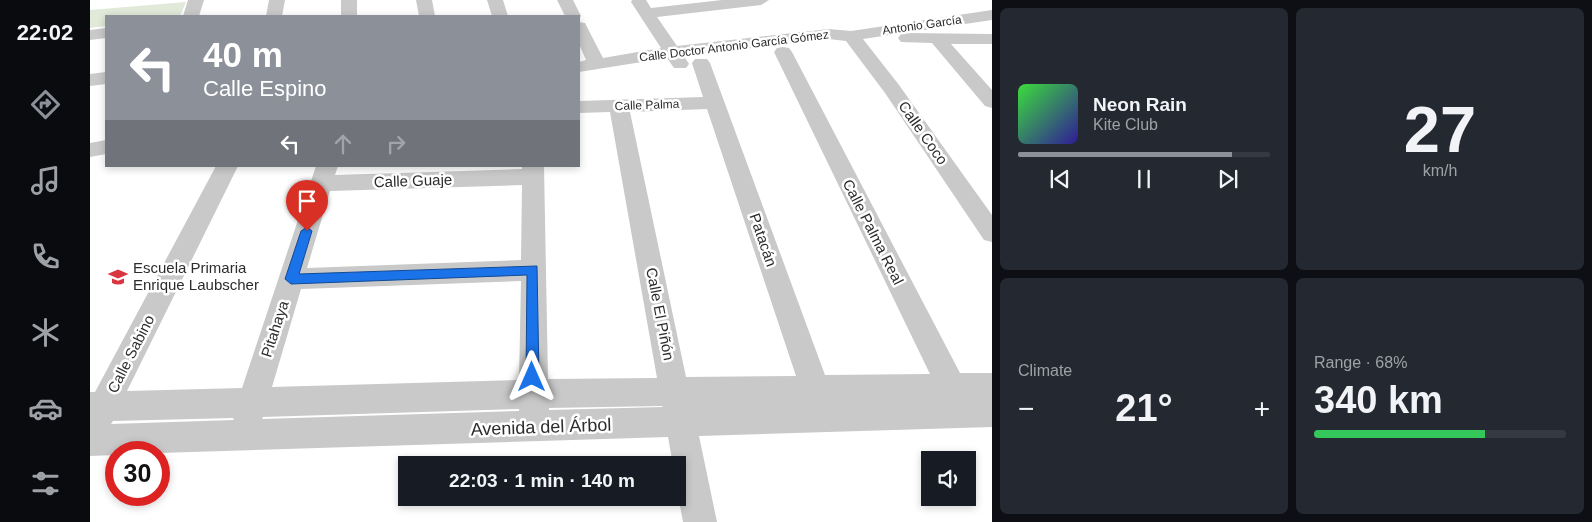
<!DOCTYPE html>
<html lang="en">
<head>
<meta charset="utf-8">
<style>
	body { margin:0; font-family:Helvetica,sans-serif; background:#242831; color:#f1f3f6; height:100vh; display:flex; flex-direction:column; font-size:19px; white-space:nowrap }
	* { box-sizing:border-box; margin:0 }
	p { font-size:16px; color:#9ea1a6 }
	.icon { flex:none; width:28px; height:28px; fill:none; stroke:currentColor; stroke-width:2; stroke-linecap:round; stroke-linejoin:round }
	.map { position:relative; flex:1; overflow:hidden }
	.details { display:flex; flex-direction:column; gap:8px; padding:8px; background:#0d0f14; width:600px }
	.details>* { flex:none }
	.hud { position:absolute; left:15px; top:15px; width:475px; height:152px; border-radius:0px; box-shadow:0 2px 8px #0003; background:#8c9099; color:#fff; overflow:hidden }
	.buttons { position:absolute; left:831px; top:451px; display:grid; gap:10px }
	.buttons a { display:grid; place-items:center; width:55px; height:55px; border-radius:0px; background:#171b24; box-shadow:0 2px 8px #0003; font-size:25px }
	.speed { position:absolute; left:15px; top:441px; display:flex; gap:10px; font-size:25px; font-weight:700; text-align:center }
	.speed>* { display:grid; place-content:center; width:65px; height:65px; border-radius:50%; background:#171b24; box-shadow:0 2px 8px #0003; line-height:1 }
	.speed .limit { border:8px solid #d22; background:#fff; color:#111 }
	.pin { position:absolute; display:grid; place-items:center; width:42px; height:42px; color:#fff; margin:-51px -21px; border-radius:50% 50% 50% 0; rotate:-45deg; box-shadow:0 0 5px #0007 }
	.pin .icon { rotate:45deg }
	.me { position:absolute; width:55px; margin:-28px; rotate:0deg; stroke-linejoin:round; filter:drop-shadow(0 0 4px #0008) }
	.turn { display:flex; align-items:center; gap:18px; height:105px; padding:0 15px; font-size:22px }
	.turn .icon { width:65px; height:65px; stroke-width:2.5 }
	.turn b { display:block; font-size:35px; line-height:42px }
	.lanes { display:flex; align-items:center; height:48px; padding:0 15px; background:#0003; justify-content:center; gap:25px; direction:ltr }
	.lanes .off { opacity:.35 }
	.big { font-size:38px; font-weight:800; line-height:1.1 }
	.details .tile { flex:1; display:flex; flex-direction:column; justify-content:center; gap:8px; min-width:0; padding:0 18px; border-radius:8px; background:#242831 }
	.details .dial { align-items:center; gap:0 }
	.dial b { font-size:65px; line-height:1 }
	.song { display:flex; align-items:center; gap:15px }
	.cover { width:60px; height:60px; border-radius:8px; background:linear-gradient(135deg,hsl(120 70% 55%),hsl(250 70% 35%)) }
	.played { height:5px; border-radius:2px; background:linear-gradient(90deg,#8c9099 85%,#363941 85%) }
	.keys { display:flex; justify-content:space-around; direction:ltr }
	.heat { display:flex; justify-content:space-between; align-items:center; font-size:28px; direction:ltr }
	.charge { height:8px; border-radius:4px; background:linear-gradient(90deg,#34c759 68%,#363941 0) }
	.details .tiles { flex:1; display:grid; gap:8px; grid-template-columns:repeat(2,1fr) }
	.trip { position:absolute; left:308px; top:456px; width:288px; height:50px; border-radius:0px; background:#171b24; box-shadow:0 2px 8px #0003; font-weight:800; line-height:50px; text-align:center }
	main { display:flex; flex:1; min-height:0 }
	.tabs { display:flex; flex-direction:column; width:90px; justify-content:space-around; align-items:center; background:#090b0e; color:#9ea1a6 }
	.tabs .icon { width:35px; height:35px }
	.tabs .selected { color:#8c9099 }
	.tabs b { font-size:22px; color:#f1f3f6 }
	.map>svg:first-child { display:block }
	.green { fill:#e1e9d9 }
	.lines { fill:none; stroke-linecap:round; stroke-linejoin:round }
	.minor { fill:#c9c9c9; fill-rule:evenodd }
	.route { fill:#1a73e8; stroke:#114b97 }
	.labels { text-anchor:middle; stroke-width:5; stroke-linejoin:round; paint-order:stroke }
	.far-street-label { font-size:12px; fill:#2c2c2c; stroke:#fff }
	.street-label { font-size:15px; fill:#2c2c2c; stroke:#fff }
	.poi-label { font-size:15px; fill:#2c2c2c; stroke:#fff; text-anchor:start }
	.near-street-label { font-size:18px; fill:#2c2c2c; stroke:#fff }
</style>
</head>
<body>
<main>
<nav class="tabs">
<b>22:02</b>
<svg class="icon selected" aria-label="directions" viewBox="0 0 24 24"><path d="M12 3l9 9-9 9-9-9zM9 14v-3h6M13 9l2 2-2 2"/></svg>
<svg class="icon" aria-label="music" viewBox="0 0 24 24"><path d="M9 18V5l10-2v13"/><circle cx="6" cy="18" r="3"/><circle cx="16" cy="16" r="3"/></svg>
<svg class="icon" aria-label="phone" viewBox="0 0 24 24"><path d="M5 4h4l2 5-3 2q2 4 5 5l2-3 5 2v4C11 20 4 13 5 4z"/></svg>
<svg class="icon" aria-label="climate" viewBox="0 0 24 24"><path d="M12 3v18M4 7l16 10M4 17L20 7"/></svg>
<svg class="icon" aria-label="car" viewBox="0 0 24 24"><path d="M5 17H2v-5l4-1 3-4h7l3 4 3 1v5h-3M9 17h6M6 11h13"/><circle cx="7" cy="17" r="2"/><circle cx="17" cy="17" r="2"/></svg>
<svg class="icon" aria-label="filters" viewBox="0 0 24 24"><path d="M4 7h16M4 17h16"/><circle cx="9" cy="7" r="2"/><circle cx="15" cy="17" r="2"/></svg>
</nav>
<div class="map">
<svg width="902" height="522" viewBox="0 0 902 522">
	<rect width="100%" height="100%" fill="#fff"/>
	<!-- green -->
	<path class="green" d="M96,2L90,16H16V26L0,28V10Z"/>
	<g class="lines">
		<!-- minor -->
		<path class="minor" d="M98,0H114L109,16H93Z
			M179,0H195L192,16H176Z
			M251,0H267V16H251Z
			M326,0H342L345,16H329Z
			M397,0H413L418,16H402Z
			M467,0H483L491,16L489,19V16H475Z
			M542,0H556L561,8L632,0H679L671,5L567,17L587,46L739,29L761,31L902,10V20L773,39L809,85L902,215V242L894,240L795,93L756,41L739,39L594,56L599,64L596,68H584L577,58L489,72V62L496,60L489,44V22L495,23L497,27L513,58L571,48L541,2Z
			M16,28V38L0,40V30Z
			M817,33L902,34V44H861L902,90V108L895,106L842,43L811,42L808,38L811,34Z
			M693,47L699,48L702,52L870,373H902V427L609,436L627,522H593L586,484V465H583L578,437L69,453L26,452V455L0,456V392H5L126,166H148L37,391L152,388L226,166H248L245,175L432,169V166H454L458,379L567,378L520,112L489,113V101L613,97L602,63L605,59H617L620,63L735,375L840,374L684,52L687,48ZM617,109L706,376L596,377L540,112ZM432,185L431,260L217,268L240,191ZM431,281L429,380L182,387L211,289ZM572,406L573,407L459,410V408ZM429,409V411L172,419L173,417ZM143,418L144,420L21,424L23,421Z
			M16,72V84L0,86V74Z
			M16,140V154L0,157V143Z"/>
	</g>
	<!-- route -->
	<path class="route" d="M217,227L222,231L209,274L447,266L449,377L447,381L442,383L438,381L436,377L437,275L201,284L195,279L211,231Z"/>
	<!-- icons -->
	<defs>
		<g id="school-bare" transform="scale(1.5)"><path d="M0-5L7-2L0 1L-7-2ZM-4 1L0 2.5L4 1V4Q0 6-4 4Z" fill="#da363f" stroke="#fff" stroke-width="2.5" paint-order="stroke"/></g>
	</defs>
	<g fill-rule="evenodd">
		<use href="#school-bare" x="28" y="277"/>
	</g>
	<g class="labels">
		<!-- far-street labels -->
		<g class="far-street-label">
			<text transform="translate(832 25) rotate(-8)" y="4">Antonio García</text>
			<text transform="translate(644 46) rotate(-7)" y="4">Calle Doctor Antonio García Gómez</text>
			<text transform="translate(557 105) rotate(-2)" y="4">Calle Palma</text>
		</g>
		<!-- street labels -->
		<g class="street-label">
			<text transform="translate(833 133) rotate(55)" y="5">Calle Coco</text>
			<text transform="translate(323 181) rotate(-2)" y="5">Calle Guaje</text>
			<text transform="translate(783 232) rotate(63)" y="5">Calle Palma Real</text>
			<text transform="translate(673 240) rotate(71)" y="5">Patacán</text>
			<text transform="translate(570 314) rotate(79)" y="5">Calle El Piñón</text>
			<text transform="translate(185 329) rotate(-72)" y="5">Pitahaya</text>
			<text transform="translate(41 354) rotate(-63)" y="5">Calle Sabino</text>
		</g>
		<!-- poi labels -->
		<g class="poi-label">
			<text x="43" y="273">Escuela Primaria<tspan x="43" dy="17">Enrique Laubscher</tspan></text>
		</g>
		<!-- near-street labels -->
		<g class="near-street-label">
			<text transform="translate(451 427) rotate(-2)" y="6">Avenida del Árbol</text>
		</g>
	</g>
</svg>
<div class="buttons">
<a><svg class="icon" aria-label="sound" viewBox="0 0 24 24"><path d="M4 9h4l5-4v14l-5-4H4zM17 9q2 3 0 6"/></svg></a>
</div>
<div class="speed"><div class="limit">30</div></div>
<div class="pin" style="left:217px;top:231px;background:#d93025"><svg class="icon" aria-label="arrive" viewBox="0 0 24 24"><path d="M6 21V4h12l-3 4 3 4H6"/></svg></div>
<svg class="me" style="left:442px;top:377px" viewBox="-20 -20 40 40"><path d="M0-17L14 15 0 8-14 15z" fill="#1a73e8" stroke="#fff" stroke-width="4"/></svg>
<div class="trip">22:03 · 1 min · 140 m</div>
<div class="hud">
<div class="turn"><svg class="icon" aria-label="left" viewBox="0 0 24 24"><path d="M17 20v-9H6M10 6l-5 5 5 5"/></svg><div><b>40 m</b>Calle Espino</div></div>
<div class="lanes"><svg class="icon" aria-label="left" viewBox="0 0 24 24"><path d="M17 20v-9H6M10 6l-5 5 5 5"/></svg><svg class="icon off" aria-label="ahead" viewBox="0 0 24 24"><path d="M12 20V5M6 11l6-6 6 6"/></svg><svg class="icon off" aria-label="right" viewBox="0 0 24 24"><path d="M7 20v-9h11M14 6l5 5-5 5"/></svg></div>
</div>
</div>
<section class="details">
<div class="tiles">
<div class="tile">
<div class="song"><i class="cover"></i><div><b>Neon Rain</b><p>Kite Club</p></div></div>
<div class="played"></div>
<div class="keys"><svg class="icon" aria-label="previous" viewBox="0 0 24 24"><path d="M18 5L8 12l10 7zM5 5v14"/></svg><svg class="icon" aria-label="pause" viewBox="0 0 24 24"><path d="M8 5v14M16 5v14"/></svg><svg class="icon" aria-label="next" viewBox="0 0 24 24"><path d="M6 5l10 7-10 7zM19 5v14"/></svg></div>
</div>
<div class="tile dial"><b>27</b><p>km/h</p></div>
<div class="tile"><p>Climate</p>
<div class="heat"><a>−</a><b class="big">21°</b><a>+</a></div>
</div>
<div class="tile"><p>Range · 68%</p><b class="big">340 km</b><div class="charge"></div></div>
</div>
</section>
</main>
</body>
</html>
